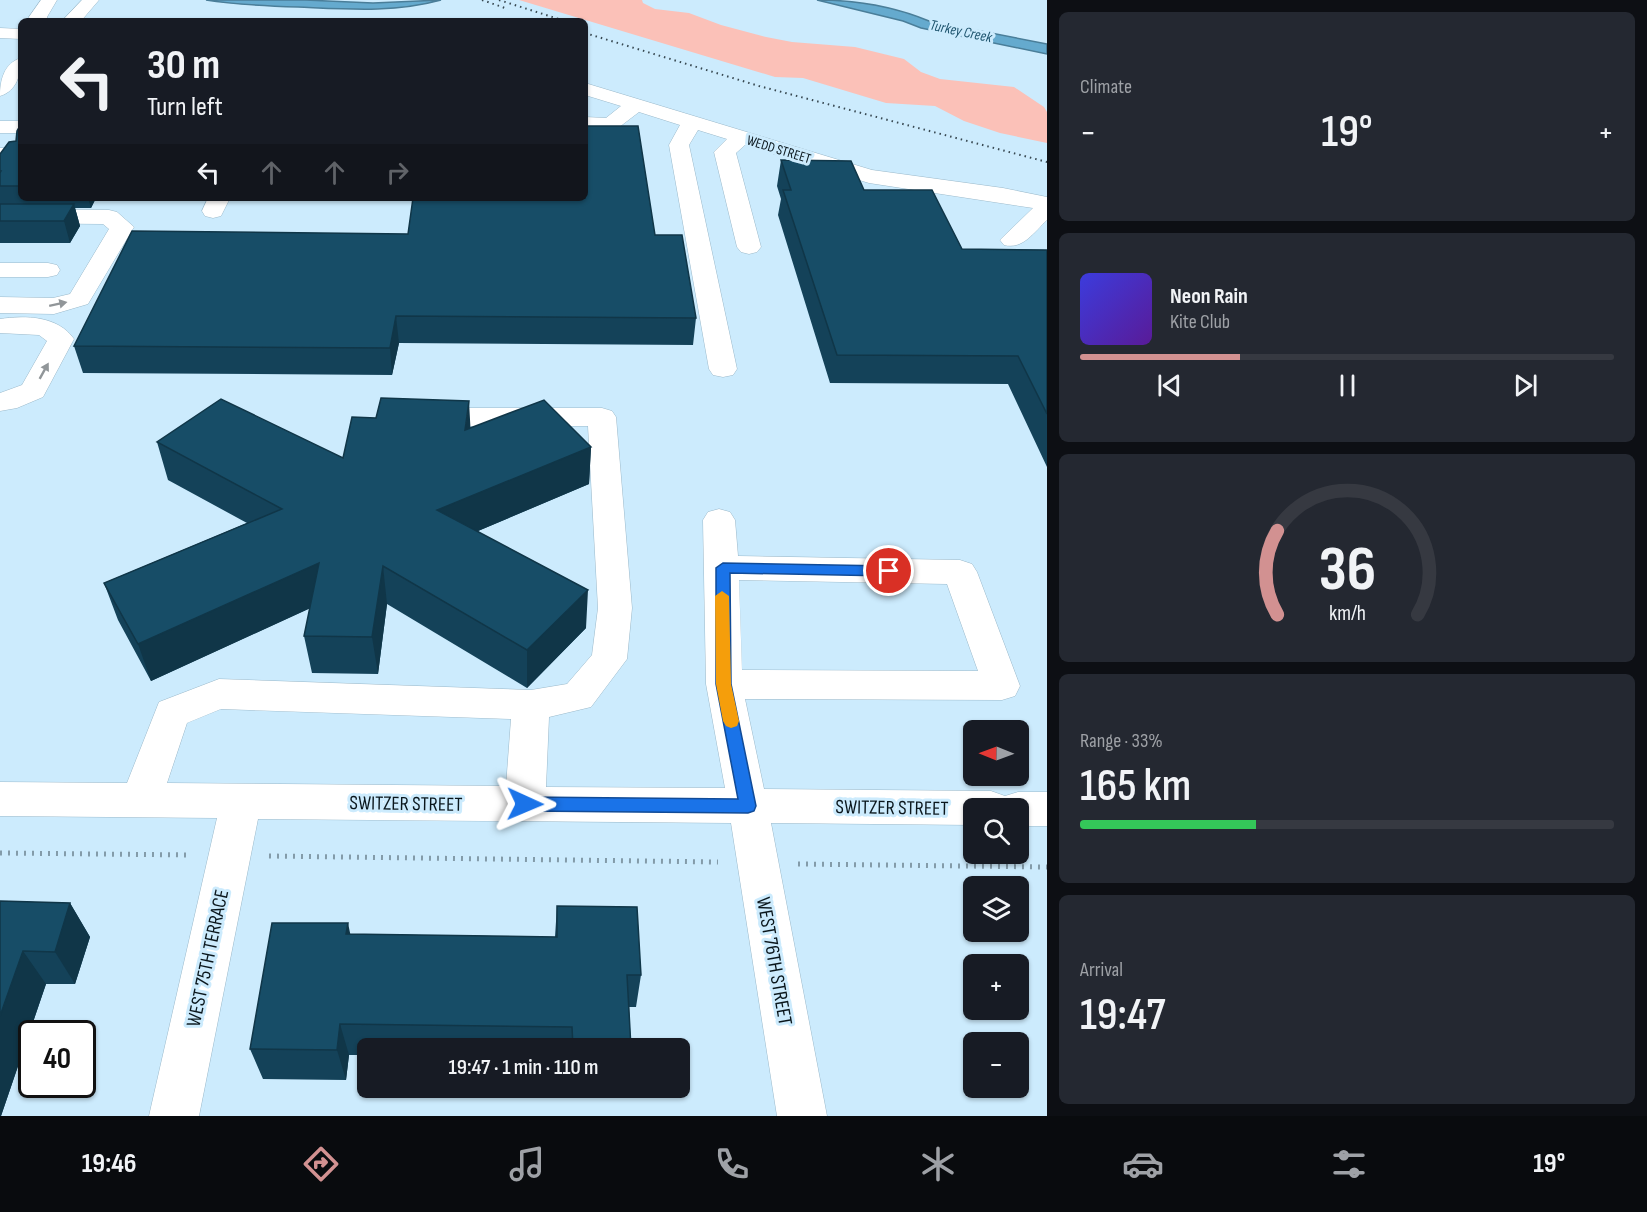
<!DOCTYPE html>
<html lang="en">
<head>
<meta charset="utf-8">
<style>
	body { margin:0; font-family:"Sofia Sans Condensed",sans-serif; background:#242831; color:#f1f3f6; height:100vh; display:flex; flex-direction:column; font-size:22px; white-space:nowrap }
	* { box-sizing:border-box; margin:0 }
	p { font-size:20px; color:#9ea1a6 }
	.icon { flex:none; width:33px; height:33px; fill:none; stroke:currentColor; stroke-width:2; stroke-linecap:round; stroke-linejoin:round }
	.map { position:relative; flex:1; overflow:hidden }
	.panel { display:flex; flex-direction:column; gap:12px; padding:12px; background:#0d0f14; width:600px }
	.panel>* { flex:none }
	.top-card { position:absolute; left:18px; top:18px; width:570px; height:183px; border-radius:9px; box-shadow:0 2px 4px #0004; background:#171b24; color:#f1f3f6; overflow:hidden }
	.needle { width:39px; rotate:271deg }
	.controls { position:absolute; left:963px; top:720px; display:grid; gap:12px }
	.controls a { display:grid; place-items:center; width:66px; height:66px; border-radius:9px; background:#171b24; box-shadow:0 2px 4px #0004; font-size:30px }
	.speed { position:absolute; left:18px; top:1020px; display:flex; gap:12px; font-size:30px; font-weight:700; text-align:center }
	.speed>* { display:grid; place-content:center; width:78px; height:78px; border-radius:50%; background:#171b24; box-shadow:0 2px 4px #0004; line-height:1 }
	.speed .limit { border:3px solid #111; border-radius:9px; background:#fff; color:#111 }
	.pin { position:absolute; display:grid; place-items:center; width:51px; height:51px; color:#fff; margin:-26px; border:3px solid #fff; border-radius:50%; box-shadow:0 2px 6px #0007 }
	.me { position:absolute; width:66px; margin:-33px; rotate:91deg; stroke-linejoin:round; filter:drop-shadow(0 0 4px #0008) }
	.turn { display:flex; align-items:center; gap:21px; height:126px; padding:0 30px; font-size:27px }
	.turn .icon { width:78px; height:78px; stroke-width:2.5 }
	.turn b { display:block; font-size:42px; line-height:51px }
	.lanes { display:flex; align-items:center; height:57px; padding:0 30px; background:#0003; justify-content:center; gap:30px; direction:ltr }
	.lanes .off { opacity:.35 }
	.big { font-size:45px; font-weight:600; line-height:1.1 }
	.panel .card { flex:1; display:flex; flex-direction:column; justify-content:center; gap:9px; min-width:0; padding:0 21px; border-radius:9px; background:#242831 }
	.panel .dial { align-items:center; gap:0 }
	.dial svg { height:156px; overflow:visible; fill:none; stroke:#363941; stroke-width:7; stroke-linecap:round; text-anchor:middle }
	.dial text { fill:#f1f3f6; stroke:none }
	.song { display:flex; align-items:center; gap:18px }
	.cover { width:72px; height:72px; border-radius:9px; background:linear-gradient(135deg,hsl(240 70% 55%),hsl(270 70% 35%)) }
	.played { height:6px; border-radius:3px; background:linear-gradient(90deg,#d29191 30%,#363941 30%) }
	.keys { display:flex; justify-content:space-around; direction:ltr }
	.heat { display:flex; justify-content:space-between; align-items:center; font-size:33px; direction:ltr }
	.charge { height:9px; border-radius:4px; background:linear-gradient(90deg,#34c759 33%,#363941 0) }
	.trip { position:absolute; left:357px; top:1038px; width:333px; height:60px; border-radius:9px; background:#171b24; box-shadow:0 2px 4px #0004; font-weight:600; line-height:60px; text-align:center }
	.tab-bar { display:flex; height:96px; justify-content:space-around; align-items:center; background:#090b0e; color:#9ea1a6 }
	.tab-bar .icon { width:42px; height:42px }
	.tab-bar .selected { color:#d29191 }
	.tab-bar b { font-size:27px; color:#f1f3f6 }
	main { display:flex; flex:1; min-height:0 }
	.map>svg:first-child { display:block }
	.green { fill:#fbc1b8 }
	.water { fill:#65aace; stroke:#4a7e99; stroke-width:1.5 }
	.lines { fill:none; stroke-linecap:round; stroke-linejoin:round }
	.minor-casing { stroke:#9bb9ca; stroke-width:1 }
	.major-casing { stroke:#9bb9ca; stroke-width:1 }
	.path { stroke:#839ba9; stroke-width:5; stroke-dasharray:2 6; stroke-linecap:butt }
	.minor { fill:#fff; fill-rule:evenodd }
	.major { fill:#fff; fill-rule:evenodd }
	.rail { stroke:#374851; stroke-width:2; stroke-dasharray:1.5 4; stroke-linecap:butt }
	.wall { fill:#144259 }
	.shaded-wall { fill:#103648 }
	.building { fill:#174d67; stroke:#103648; stroke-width:1.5 }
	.oneway { fill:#919699 }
	.route { fill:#1a73e8; stroke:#114b97; stroke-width:1.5 }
	.slow { fill:#f59e0b }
	.labels { text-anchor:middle; stroke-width:6; stroke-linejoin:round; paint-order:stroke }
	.far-street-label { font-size:14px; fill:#0a161c; stroke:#ccebfd }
	.far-water-label { font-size:15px; font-style:italic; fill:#1e546e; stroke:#ccebfd }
	.near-street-label { font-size:20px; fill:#0a161c; stroke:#ccebfd }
</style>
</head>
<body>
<main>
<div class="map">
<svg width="1047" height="1116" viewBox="0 0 1047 1116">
	<rect width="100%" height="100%" fill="#ccebfd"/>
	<!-- green -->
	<path class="green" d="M519,0H642L643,3L655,9L689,13L721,25L766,37L792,42L855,47L904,59L921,72L940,79L1014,87L1044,107L1047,112V143L1000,133L964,121L935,106L886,103L803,78L775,77Z"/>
	<!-- water -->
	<path class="water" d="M206,0H305L373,3L441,0C394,13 346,9 298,7C267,6 237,5 206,0Z
		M817,0C856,0 893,6 929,21L1047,44V54L921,28L903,21Z"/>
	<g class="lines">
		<!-- minor casing -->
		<g class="minor-casing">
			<path id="minor" d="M0,28L21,29V39L0,38Z
				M585,83L872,170L1003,188L1047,197V220C1034,232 1023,250 1004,245L1000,240L1033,208L869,183L745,145L736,153L761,247L757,252L749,254L741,252L737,247L714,152L727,139L698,130L689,145L737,369L733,375L723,377L713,375L709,369L669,145L680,125L639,112L618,128L585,129V117L606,118L621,106L585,95Z
				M0,121H21V133H0Z
				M0,148H21V160H0Z
				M208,198H230L221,216L213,218L205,216L202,211Z
				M0,209L109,210L117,212L134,227L88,304L54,314L0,313V297L53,298L70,294L109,229L103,224L0,223Z
				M0,263H48L57,265L60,270L57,275L48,277H0Z
				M0,319C26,315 58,316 74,339L43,397L17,408L0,411V393L22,385L47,341L39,335L0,333Z
				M430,408H602L612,411L616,417L632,608L627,659L591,707L549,717L546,787L725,788L706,684L703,520L708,512L719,509L730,512L735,520L738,556L960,560L972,564L977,572L1020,686L1015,696L1002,700L745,699L764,789L991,791L1005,796L1018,792H1047V826H1018V808H974V825L771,823L827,1116H777L731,823L258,819L199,1116H149L217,818L0,816V782L127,783L159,702L219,679L531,690L567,684L592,655L598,608L588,426H430L420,423L416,417L420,411ZM739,580L947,584L978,671L742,670ZM221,709L511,719L506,786L167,783L187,723Z"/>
		</g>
		<!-- major casing -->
		<g class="major-casing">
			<path id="major" d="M41,0H57L47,17L48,21H30L29,17Z
				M82,0H99L81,21H62Z
				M21,58C21,74 17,91 0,96C0,80 4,63 21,58Z"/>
		</g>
		<!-- path -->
		<path class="path" d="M0,853L191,855
			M269,856L718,862
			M798,864L1047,867"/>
		<!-- minor -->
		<use href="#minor" class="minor"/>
		<!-- major -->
		<use href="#major" class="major"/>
		<!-- rail -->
		<path class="rail" d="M482,0L508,9
			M499,0L565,21
			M585,33L759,86L1047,162"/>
	</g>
	<!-- wall -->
	<path class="wall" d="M21,124V198H96L91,208H75L80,226L70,243H0V154L16,141Z
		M781,160L864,190L962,249L1047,250V467L1008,384L830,383L778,215L781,199L777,186Z
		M408,234L655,235L696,318L693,345L399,343L392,375L83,373L74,346Z
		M470,428L591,447L589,484L478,531L586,628L527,688L387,604L378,674L312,673L304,636L310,608L151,681L118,620L104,583L247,523L168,480L157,442L343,458Z
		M0,901L70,903L90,937L75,984H46L1,1116Z
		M557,906L641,975L636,1007H629L631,1048H368V1055H349L346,1080L263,1079L250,1049L350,934L555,937Z
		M571,1088H628L626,1097H571Z"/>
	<!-- shaded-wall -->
	<path class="shaded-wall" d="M88,198H96L91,208Z
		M74,204L80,226L70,243L64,221Z
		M396,316L399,343L392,375L390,348Z
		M469,401L471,438L465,430Z
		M591,447L589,484L440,547L437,510Z
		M319,563L326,601L151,681L138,644Z
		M383,566L387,604L378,674L372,637Z
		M588,590L586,628L527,688V650Z
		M70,903L90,937L75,984L55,952Z
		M348,923L355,957L346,934Z
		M23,951L46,984L1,1116H0V1016Z
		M340,1024L349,1055L346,1080L337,1050Z"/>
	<!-- building -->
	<path class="building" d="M21,124V186H0V173L1,171H0V154L9,142L16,141L17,131Z
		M585,126H638L655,235H682L696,318L396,316L390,348L74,346L132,231L408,234L413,198H585Z
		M781,160L851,161L864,190H932L962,249L1047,250V414L1018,356L837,355L783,190H791Z
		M0,204H74L64,221H0Z
		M381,398L469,401L465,430L544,400L591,447L437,510L588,590L527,650L383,566L372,637L304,636L319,563L138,644L104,583L282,509L157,442L221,399L343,458L352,417L376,418Z
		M0,901L70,903L55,952L23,951L0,1016Z
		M557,906L637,907L641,975H627L631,1048H573L572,1027L340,1024L337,1050L250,1049L272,923H348L346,934L557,937Z"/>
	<!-- one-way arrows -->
	<defs><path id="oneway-solid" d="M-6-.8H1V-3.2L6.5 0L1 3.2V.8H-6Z" transform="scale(1.5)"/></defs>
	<g class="oneway">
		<use href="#oneway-solid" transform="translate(58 304) rotate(-12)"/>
		<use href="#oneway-solid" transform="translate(44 371) rotate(-61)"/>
	</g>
	<!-- route -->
	<path class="route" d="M723,563L889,566L896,571L889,576L730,573L731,684L756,806L754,811L748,813L525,811L520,809L517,804L520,799L525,797L738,799L716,684V568Z"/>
	<!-- slow -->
	<path class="slow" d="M722,591L729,596L731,684L739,721L737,726L731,728L726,726L723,721L716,684L715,596Z"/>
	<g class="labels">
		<!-- far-street labels -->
		<g class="far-street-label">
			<text transform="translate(779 149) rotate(17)" y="5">WEDD STREET</text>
		</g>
		<!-- far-water labels -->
		<g class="far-water-label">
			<text transform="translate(961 31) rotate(12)" y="5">Turkey Creek</text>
		</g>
		<!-- near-street labels -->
		<g class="near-street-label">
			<text transform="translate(406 803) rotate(1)" y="7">SWITZER STREET</text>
			<text transform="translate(892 807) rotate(1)" y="7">SWITZER STREET</text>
			<text transform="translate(207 958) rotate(-78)" y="7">WEST 75TH TERRACE</text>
			<text transform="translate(775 961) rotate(80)" y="7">WEST 76TH STREET</text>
		</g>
	</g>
</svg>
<div class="controls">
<a><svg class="needle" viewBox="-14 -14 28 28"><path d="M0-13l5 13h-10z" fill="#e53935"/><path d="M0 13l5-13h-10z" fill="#9ea1a6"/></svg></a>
<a><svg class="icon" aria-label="search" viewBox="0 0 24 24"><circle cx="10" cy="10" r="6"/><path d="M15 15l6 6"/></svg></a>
<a><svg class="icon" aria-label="layers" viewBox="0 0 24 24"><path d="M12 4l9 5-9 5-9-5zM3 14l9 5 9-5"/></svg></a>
<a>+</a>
<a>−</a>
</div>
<div class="speed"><div class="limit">40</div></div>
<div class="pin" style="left:889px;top:571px;background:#d93025"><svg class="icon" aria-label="arrive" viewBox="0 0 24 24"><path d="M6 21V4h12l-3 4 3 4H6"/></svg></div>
<svg class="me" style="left:525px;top:804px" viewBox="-20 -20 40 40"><path d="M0-17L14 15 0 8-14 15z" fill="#1a73e8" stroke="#fff" stroke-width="4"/></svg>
<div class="trip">19:47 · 1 min · 110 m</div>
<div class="top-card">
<div class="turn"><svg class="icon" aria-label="left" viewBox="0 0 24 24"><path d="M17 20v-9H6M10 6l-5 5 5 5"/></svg><div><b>30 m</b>Turn left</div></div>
<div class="lanes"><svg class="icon" aria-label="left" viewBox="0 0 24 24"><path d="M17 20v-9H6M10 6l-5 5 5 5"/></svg><svg class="icon off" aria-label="ahead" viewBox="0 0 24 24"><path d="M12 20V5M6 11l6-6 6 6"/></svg><svg class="icon off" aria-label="ahead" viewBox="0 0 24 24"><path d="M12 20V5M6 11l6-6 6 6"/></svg><svg class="icon off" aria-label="right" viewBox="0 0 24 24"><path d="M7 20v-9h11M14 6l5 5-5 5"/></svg></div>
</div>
</div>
<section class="panel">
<div class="card"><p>Climate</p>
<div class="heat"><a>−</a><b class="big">19°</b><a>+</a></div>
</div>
<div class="card">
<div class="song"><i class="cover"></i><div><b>Neon Rain</b><p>Kite Club</p></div></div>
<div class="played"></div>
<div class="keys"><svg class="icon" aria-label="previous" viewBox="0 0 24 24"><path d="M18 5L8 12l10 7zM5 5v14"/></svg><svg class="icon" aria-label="pause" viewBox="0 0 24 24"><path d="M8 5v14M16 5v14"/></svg><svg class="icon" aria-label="next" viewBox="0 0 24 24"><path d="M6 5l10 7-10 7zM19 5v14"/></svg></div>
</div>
<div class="card dial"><svg viewBox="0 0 100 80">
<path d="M14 69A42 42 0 1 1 86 69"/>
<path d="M14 69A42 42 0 0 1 14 26" stroke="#d29191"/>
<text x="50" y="56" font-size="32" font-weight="700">36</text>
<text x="50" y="72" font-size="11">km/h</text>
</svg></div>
<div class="card"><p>Range · 33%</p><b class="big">165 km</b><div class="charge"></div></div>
<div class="card"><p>Arrival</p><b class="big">19:47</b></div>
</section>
</main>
<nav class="tab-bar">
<b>19:46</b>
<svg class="icon selected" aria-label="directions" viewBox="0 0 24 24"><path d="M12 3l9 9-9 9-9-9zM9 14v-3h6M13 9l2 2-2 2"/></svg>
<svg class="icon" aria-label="music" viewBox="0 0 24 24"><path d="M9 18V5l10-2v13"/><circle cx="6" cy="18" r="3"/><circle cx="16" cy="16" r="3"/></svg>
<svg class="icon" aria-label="phone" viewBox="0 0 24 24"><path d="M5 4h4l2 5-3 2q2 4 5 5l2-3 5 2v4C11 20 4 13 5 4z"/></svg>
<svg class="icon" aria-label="climate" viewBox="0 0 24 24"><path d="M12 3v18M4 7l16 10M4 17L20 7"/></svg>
<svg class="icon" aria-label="car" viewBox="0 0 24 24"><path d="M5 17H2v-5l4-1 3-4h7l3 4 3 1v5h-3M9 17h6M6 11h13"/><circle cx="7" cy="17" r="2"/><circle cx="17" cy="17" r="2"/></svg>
<svg class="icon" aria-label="filters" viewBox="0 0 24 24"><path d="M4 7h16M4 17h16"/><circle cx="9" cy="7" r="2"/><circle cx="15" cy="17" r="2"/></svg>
<b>19°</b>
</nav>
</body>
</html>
